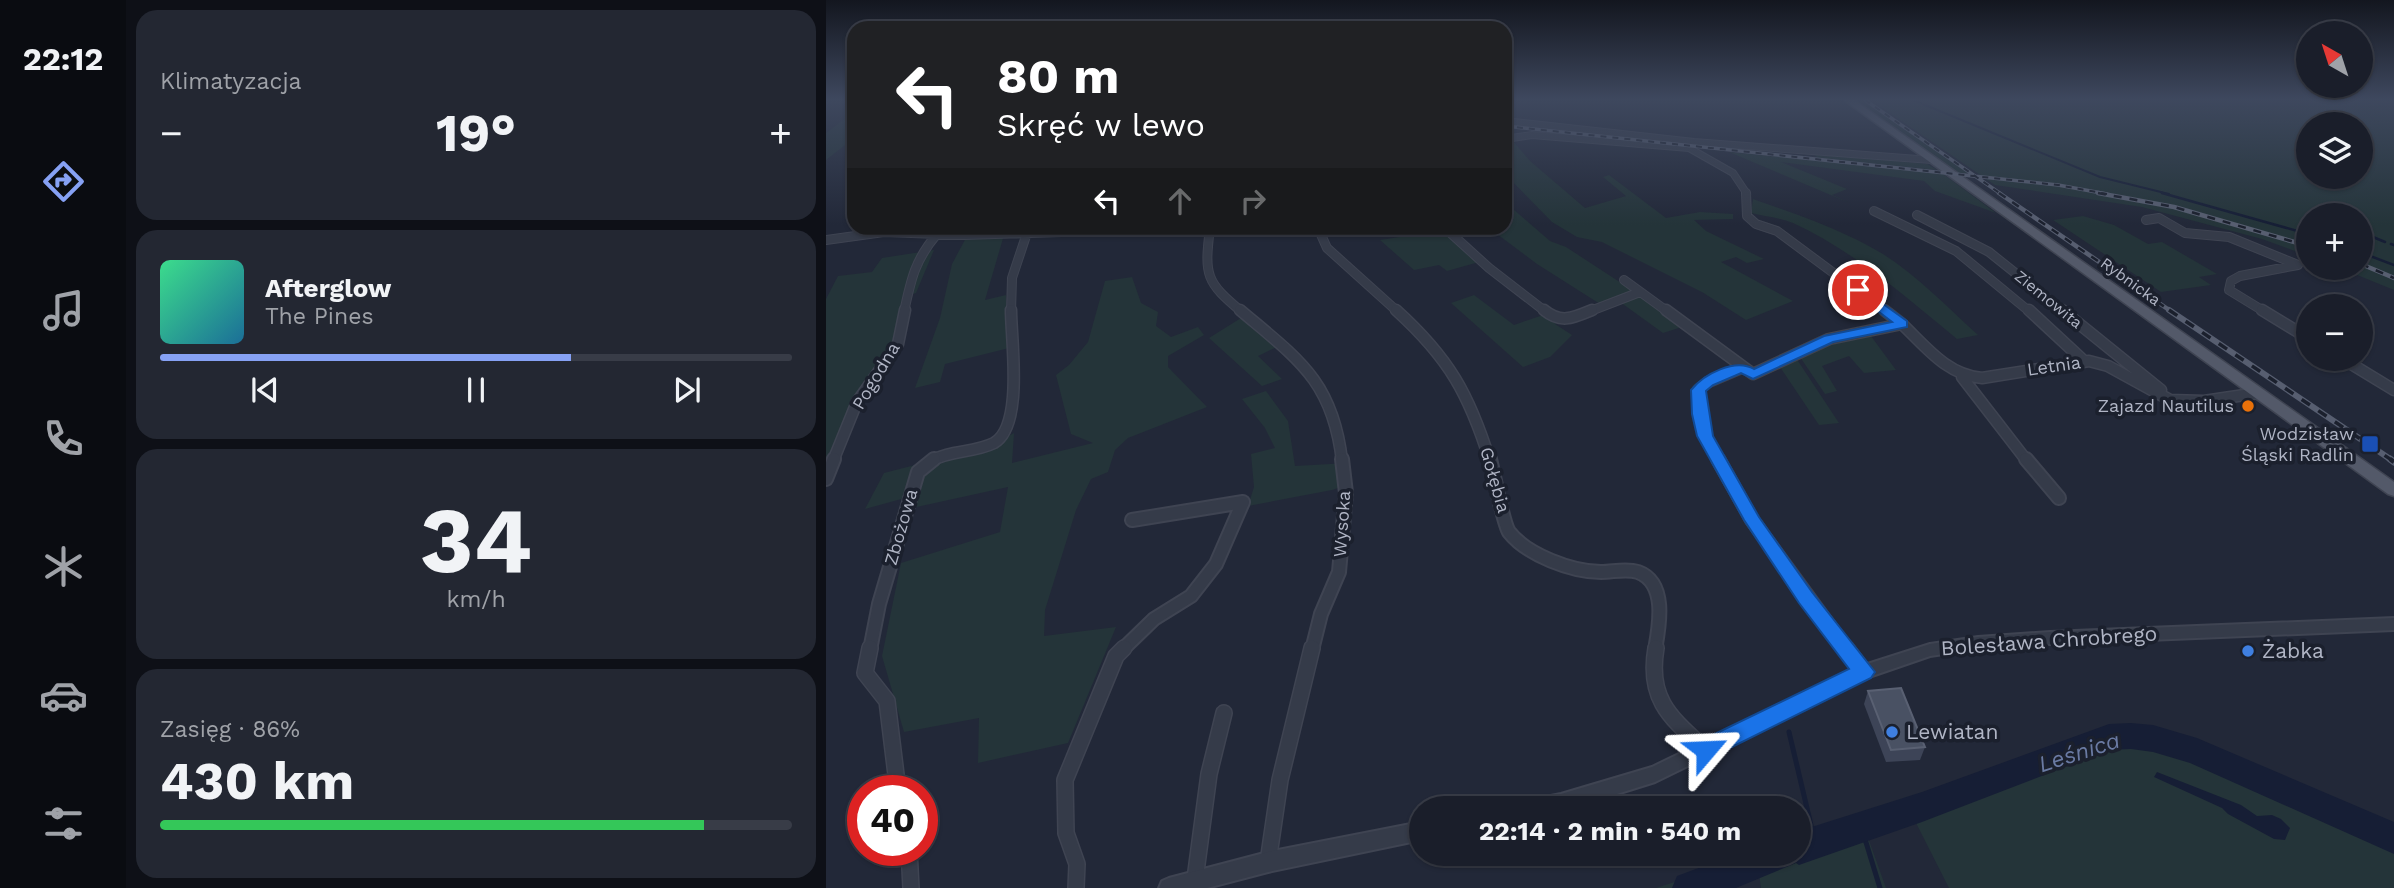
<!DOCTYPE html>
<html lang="pl">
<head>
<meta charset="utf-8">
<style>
	body { margin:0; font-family:"Work Sans",sans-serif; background:#232732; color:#f1f3f6; height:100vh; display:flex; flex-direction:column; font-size:26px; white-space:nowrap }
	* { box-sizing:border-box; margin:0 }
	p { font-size:23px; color:#9fa2a8 }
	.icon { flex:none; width:38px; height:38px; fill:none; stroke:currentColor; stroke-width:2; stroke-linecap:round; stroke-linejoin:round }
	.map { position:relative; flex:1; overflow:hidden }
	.side { display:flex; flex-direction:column; gap:10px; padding:10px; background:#0e1017; width:700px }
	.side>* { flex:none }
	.guide { position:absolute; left:21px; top:21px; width:665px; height:214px; border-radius:21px; box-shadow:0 2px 5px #0004,0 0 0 2px #383c47; background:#202124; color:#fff; overflow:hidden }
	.needle { width:46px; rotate:321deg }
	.controls { position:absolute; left:1470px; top:21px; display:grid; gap:14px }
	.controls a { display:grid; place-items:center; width:77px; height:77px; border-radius:50%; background:#1a1e2a; box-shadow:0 2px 5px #0004,0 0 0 2px #383c47; font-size:35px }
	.speed { position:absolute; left:21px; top:775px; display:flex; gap:14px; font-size:35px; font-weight:700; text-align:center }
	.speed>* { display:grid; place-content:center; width:91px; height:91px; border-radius:50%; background:#1a1e2a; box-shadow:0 2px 5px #0004,0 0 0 2px #383c47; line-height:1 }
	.speed .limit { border:10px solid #d22; background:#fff; color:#111 }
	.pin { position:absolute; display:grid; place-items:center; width:60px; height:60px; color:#fff; margin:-30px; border:4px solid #fff; border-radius:50%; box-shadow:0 2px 7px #0007 }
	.me { position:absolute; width:77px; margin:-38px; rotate:64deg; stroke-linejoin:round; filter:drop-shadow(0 0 5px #0008) }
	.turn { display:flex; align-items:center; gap:24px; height:147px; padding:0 35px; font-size:32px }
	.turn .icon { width:91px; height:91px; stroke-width:2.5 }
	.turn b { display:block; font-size:49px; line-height:60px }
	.lanes { display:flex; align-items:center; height:66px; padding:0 35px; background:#0003; justify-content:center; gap:35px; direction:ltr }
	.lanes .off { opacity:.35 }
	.big { font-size:52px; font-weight:700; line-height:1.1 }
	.side .tile { flex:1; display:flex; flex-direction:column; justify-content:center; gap:10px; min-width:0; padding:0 24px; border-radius:21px; background:#232732 }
	.side .dial { align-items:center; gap:0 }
	.dial b { font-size:91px; line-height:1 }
	.song { display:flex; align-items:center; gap:21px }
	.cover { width:84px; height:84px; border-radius:10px; background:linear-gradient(135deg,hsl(150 70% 55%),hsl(200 70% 35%)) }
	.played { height:7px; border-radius:4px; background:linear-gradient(90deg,#86a1f4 65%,#383c47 65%) }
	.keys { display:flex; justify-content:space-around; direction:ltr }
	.heat { display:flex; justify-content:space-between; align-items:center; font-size:38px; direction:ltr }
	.charge { height:10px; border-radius:5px; background:linear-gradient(90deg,#34c759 86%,#383c47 0) }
	.trip { position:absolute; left:583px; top:796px; width:402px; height:70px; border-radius:35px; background:#1a1e2a; box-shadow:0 2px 5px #0004,0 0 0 2px #383c47; font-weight:700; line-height:70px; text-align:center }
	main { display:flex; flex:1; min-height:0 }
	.tabs { display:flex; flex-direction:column; width:126px; justify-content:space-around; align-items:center; background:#0a0c11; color:#9fa2a8 }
	.tabs .icon { width:49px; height:49px }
	.tabs .active { color:#86a1f4 }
	.tabs b { font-size:32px; color:#f1f3f6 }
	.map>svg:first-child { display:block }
	.green { fill:#243439; fill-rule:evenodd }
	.water { fill:#161e35 }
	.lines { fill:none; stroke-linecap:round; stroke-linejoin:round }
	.stream-far2 { stroke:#161e35; stroke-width:2 }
	.stream-far1 { stroke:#161e35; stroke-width:2.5 }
	.stream { stroke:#161e35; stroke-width:5 }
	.river { fill:#161e35; fill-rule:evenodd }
	.minor-far4-casing { stroke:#3f4452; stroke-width:8 }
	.minor-far3-casing { stroke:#3f4452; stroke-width:10 }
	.minor-far2-casing { stroke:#3f4452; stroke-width:13 }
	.minor-far1-casing { stroke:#3f4452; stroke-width:16 }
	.minor-casing { stroke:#3f4452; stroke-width:18 }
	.tertiary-casing { stroke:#3f4452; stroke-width:4 }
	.primary-casing { stroke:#3f4452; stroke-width:3 }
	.minor-far4 { stroke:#353b49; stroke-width:6 }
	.minor-far3 { stroke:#353b49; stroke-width:8 }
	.minor-far2 { stroke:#353b49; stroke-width:10 }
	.minor-far1 { stroke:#353b49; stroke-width:12 }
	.minor { stroke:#353b49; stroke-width:15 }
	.tertiary { fill:#353b49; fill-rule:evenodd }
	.primary { fill:#535969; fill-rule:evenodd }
	.rail-far3-casing { stroke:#575e70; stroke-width:3.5 }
	.rail-far2-casing { stroke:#575e70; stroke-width:4.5 }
	.rail-far1-casing { stroke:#575e70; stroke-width:6 }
	.rail-casing { stroke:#575e70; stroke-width:7 }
	.rail-far3 { stroke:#1b202d; stroke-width:2; stroke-dasharray:6; stroke-linecap:butt }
	.rail-far2 { stroke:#1b202d; stroke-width:2.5; stroke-dasharray:8; stroke-linecap:butt }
	.rail-far1 { stroke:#1b202d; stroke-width:3.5; stroke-dasharray:10; stroke-linecap:butt }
	.rail { stroke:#1b202d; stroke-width:4.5; stroke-dasharray:12; stroke-linecap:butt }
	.wall { fill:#3d4457 }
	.building { fill:#495163; stroke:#596072; stroke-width:2 }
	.route { fill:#1a73e8; stroke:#114b97; stroke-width:2 }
	.food-dot { fill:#e8710a; stroke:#1b202d; stroke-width:2.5 }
	.transit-dot { fill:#1a4fb4; stroke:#1b202d; stroke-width:2.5 }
	.shop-dot { fill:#3f7fe0; stroke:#1b202d; stroke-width:2.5 }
	.labels { text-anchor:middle; stroke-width:7; stroke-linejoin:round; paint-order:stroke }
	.far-street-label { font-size:16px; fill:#b0b5c5; stroke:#1b202d }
	.street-label { font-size:18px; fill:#b0b5c5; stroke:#1b202d }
	.poi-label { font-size:18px; fill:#b0b5c5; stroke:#1b202d; text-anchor:end }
	.near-street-label { font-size:21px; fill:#b0b5c5; stroke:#1b202d }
	.near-poi-label { font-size:21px; fill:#b0b5c5; stroke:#1b202d; text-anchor:start }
	.near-water-label { font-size:23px; font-style:italic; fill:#6a7aa3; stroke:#1b202d }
</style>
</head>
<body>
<main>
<nav class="tabs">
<b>22:12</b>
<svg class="icon active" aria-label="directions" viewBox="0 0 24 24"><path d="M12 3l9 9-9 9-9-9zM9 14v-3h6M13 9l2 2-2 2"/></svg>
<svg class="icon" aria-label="music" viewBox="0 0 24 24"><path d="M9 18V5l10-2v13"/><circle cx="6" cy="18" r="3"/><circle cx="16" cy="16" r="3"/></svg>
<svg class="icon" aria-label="phone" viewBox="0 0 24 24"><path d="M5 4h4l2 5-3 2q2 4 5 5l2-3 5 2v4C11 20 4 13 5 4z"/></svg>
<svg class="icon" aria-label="climate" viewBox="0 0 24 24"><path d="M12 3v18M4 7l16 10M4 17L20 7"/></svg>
<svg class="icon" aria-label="car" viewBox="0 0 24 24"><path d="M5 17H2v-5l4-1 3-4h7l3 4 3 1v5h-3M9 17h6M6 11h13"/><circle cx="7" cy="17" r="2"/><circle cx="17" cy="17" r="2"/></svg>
<svg class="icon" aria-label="filters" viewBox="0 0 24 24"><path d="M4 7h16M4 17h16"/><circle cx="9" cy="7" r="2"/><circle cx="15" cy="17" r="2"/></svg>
</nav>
<section class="side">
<div class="tile"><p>Klimatyzacja</p>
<div class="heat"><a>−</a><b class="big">19°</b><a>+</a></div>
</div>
<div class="tile">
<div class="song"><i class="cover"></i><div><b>Afterglow</b><p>The Pines</p></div></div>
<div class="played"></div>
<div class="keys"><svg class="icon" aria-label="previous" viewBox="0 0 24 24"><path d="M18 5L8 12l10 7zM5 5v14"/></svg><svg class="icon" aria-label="pause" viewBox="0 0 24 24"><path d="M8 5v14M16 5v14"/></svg><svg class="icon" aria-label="next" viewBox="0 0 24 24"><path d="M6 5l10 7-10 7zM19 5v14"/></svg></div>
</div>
<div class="tile dial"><b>34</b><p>km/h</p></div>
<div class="tile"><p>Zasięg · 86%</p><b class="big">430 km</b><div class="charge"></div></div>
</section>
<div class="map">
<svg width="1568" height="888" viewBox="0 0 1568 888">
	<rect width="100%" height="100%" fill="#222838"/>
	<!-- green -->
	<path class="green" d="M1031,100H1037L1145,173H1133Z
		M1045,100H1568V290L1514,268H1535V215H1482V256L1436,239L1316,207L1169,185ZM1482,124H1535V177H1482Z
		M28,112V138L0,160V133Z
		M686,140L704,161L759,208L800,196L777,177L783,175L840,218L874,212L907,214V219L868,220L880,231L938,259L921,263L910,257L895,262L967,301L920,320L876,292L776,242L751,237L726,222L679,174V141Z
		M903,152L1116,173L1170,213L1109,191L1098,181L955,162L1021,189L1006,195L1026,204Z
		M986,153L1101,164L1111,170L992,158Z
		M927,199C970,214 1017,230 1057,254C1092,276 1122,308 1152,335L1131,339C1080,297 1028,251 967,223C954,218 938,216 925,213Z
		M679,202L724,241L740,247L809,292L774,304L711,264L663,228H679Z
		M1257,216L1288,225L1322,244L1336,242L1391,274L1373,277L1385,285L1335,292L1227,220Z
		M575,228H616L653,262L621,271L613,265L588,270L554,240L580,236Z
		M178,235L159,300L180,295L183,348L119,364L114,382L89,388L114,318L126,264L141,236Z
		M108,250L90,293L80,296L70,343L0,467V299L12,276L46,272L56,258Z
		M306,277L315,303L332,312L330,326L345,337L372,327L378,335L342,356V367L381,407L302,438L289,450L282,472L265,479L250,510L219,610L218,636L290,627L242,743L152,763L153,718L78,732L56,656L75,563L174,532L182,487L86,508L96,474L103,465L172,442L188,433L186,463L267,443L245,434L230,375L243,365L262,342L279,281Z
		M648,295L688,325L717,315L735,322L729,324L746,335L724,357L697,367L625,303Z
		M809,296H815L859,326L837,333L794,302Z
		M415,318L451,347L432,356L456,379L436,386L383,338Z
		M1042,332L1070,370L1038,373L1023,356L996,366L1011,391L999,394L974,357L1003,342Z
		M969,360L972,361L1013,423L993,425L954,367Z
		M440,391L462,421L469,466L522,463L524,484L506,490L422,506L428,487L425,454L449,448L439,428L416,399Z
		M93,464L79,498L39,509L58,473Z
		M1295,743H1315L1341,748L1568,849V888H1123L1087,817Z
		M1041,835L1060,888H935L933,874L896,888H830L895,867L933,874Z"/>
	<!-- water -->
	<path class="water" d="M1331,772L1415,805L1431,816L1446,815L1455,819L1464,828L1459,840L1448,839L1402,814L1396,808L1328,777Z"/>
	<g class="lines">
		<!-- stream-far2 -->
		<path class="stream-far2" d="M1087,100L1274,177L1343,194"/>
		<!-- stream-far1 -->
		<path class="stream-far1" d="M1336,193L1482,234
			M1535,232L1559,242
			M1565,244L1568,245
			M1539,254L1568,265"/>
		<!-- stream -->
		<path class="stream" d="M963,732L989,842
			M1035,826L1054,888"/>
		<!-- river -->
		<path class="river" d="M1305,723L1327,725L1371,738L1568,822V854L1364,763L1327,752L1305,749L1283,750L1096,822L973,865L970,863L910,888H846L851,876L910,854H973V831L1096,792L1283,724Z"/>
		<!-- minor-far4 casing -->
		<g class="minor-far4-casing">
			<path id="minor-far4" d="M679,121L868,142L1105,160
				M679,139L706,135L863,148L907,173L921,194"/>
		</g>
		<!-- minor-far3 casing -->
		<g class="minor-far3-casing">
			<path id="minor-far3" d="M920,193L921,216L930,224L951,231L1060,312
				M1048,211L1130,251L1204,312
				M1091,215L1163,252L1238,312
				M1320,220L1333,218L1359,233L1403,237L1472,265L1414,276L1405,281L1403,290L1439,312
				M384,228C378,276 380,282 416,312
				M492,228L501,248L572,312
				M619,228L663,268L720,312
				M0,240L58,232L139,235L359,228
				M798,280L842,312
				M78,312C85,279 89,260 111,234
				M185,312L186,278L201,233
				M762,312L814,292"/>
		</g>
		<!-- minor-far2 casing -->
		<g class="minor-far2-casing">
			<path id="minor-far2" d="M414,310C472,359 507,381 516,461
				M570,310C623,358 643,394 664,461
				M718,310C735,324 747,318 766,310
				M840,310L927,374L1003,339L1076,324C1100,347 1121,375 1156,378L1263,361L1282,366L1344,400L1378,401L1432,393
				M1058,310L1076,324
				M1203,310L1258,361
				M1236,310L1335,390
				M1436,310L1482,338
				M1517,359L1568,390
				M1136,377L1201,461
				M7,461L31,402L72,344L79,310
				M105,461C124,450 148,453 168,443C198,426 185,340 185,310
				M893,461L879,436L872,390L882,382L915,368"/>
		</g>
		<!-- minor-far1 casing -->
		<g class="minor-far1-casing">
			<path id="minor-far1" d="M664,459C668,474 677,523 683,532C701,555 746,572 775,572C787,572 800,568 812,572C842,583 833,627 829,650
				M892,459L926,520L1021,650
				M1200,459L1233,498
				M0,479L8,459
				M44,650L53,604L92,472L108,459
				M296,650L328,619L365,596L390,564L417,502L306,520
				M486,650L495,614L513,572L520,493L516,459"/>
		</g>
		<!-- minor casing -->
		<g class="minor-casing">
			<path id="minor" d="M44,648L39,673L61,701L72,791
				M830,648C821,700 845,718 880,750
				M1020,648L1038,672
				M83,850L85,888
				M442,862L454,780L486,648
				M369,879L383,774L398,713
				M250,888L251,864L240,833L239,780L290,656L298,648"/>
		</g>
		<!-- tertiary casing -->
		<g class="tertiary-casing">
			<path id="tertiary" d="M1568,618V630L1224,644L1152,649L1104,656L1043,677L829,782L746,808H691L693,802L735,794L826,767L1032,667L1104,644L1152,637L1224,632Z
				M595,822V840L442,872L381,888H333L336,881L343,878L442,852Z"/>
		</g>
		<!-- primary casing -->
		<g class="primary-casing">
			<path id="primary" d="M1018,100H1028L1568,482V496L1562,494Z"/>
		</g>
		<!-- minor-far4 -->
		<use href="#minor-far4" class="minor-far4"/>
		<!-- minor-far3 -->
		<use href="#minor-far3" class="minor-far3"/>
		<!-- minor-far2 -->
		<use href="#minor-far2" class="minor-far2"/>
		<!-- minor-far1 -->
		<use href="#minor-far1" class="minor-far1"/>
		<!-- minor -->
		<use href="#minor" class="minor"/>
		<!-- tertiary -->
		<use href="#tertiary" class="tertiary"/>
		<!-- primary -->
		<use href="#primary" class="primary"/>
		<!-- rail-far3 casing -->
		<g class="rail-far3-casing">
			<path id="rail-far3" d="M1039,100L1175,194
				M679,126L1232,185L1281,194"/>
		</g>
		<!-- rail-far2 casing -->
		<g class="rail-far2-casing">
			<path id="rail-far2" d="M1173,193L1346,312
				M1272,193L1348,207L1482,246
				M1535,264L1568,278"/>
		</g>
		<!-- rail-far1 casing -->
		<g class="rail-far1-casing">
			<path id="rail-far1" d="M1343,310L1567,461"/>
		</g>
		<!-- rail casing -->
		<g class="rail-casing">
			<path id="rail" d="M1564,459L1568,462"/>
		</g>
		<!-- rail-far3 -->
		<use href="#rail-far3" class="rail-far3"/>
		<!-- rail-far2 -->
		<use href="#rail-far2" class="rail-far2"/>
		<!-- rail-far1 -->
		<use href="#rail-far1" class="rail-far1"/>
		<!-- rail -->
		<use href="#rail" class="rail"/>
	</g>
	<!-- wall -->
	<path class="wall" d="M1042,691L1099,747L1094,760L1060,762L1038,704Z"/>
	<!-- building -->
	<path class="building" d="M1075,688L1099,747L1065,750L1042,691Z"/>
	<!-- sky -->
	<linearGradient id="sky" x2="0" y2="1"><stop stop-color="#13161f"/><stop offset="0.44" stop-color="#3e485e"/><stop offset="1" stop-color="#3e485e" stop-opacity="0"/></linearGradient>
	<rect width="1568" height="225" fill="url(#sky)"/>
	<!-- route -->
	<path class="route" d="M1032,286L1081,321V327L1007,342L927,379L915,373L887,385L880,391L887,436L933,517L986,592L1049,672L1045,678L880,760L872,757L869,750L872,742L1023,669L973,603L918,520L871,436L866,414L865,390C878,374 909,358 928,369L998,336L1066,322L1027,292L1025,290Z"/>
	<!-- markers -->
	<circle class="food-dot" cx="1422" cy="406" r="7"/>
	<rect class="transit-dot" x="1535" y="435" width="18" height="18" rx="3.5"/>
	<g class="shop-dot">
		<circle cx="1422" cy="651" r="7"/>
		<circle cx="1066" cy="732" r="7"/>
	</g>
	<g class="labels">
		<!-- far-street labels -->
		<g class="far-street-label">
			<text transform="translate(1305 281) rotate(36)" y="6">Rybnicka</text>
			<text transform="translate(1223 299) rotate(39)" y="6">Ziemowita</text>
		</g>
		<!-- street labels -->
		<g class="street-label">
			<text transform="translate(1228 366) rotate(-8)" y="6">Letnia</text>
			<text transform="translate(50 376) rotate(-59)" y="6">Pogodna</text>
			<text transform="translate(669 480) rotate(74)" y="6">Gołębia</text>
			<text transform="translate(516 524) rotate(-86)" y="6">Wysoka</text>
			<text transform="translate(75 527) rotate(-74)" y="6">Zbożowa</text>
		</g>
		<!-- poi labels -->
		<g class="poi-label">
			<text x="1408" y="412">Zajazd Nautilus</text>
			<text x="1528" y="440">Wodzisław<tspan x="1528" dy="21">Śląski Radlin</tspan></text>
		</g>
		<!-- near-street labels -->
		<g class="near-street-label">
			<text transform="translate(1223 641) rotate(-4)" y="7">Bolesława Chrobrego</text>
		</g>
		<!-- near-poi labels -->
		<g class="near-poi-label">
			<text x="1436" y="658">Żabka</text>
			<text x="1080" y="739">Lewiatan</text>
		</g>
		<!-- near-water labels -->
		<g class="near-water-label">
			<text transform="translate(1253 752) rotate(-18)" y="8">Leśnica</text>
		</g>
	</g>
</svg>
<div class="controls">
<a><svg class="needle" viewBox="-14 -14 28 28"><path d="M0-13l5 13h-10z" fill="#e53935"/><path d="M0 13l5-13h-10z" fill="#9fa2a8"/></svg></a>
<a><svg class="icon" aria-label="layers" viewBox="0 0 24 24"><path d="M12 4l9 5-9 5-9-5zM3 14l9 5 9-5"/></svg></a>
<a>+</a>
<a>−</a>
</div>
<div class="speed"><div class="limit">40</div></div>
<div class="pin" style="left:1032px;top:290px;background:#d93025"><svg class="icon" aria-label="arrive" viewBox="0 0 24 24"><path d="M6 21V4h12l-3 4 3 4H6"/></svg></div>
<svg class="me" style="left:880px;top:750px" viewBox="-20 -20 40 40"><path d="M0-17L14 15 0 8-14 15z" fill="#1a73e8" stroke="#fff" stroke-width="4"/></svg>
<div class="trip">22:14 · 2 min · 540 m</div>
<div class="guide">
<div class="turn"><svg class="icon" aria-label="left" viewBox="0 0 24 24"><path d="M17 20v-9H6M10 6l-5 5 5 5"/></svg><div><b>80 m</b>Skręć w lewo</div></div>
<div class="lanes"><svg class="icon" aria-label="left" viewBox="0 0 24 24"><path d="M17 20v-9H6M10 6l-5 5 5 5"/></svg><svg class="icon off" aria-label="ahead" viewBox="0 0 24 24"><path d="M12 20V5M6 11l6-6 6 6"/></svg><svg class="icon off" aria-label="right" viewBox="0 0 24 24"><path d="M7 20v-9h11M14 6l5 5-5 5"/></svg></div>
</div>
</div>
</main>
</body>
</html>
